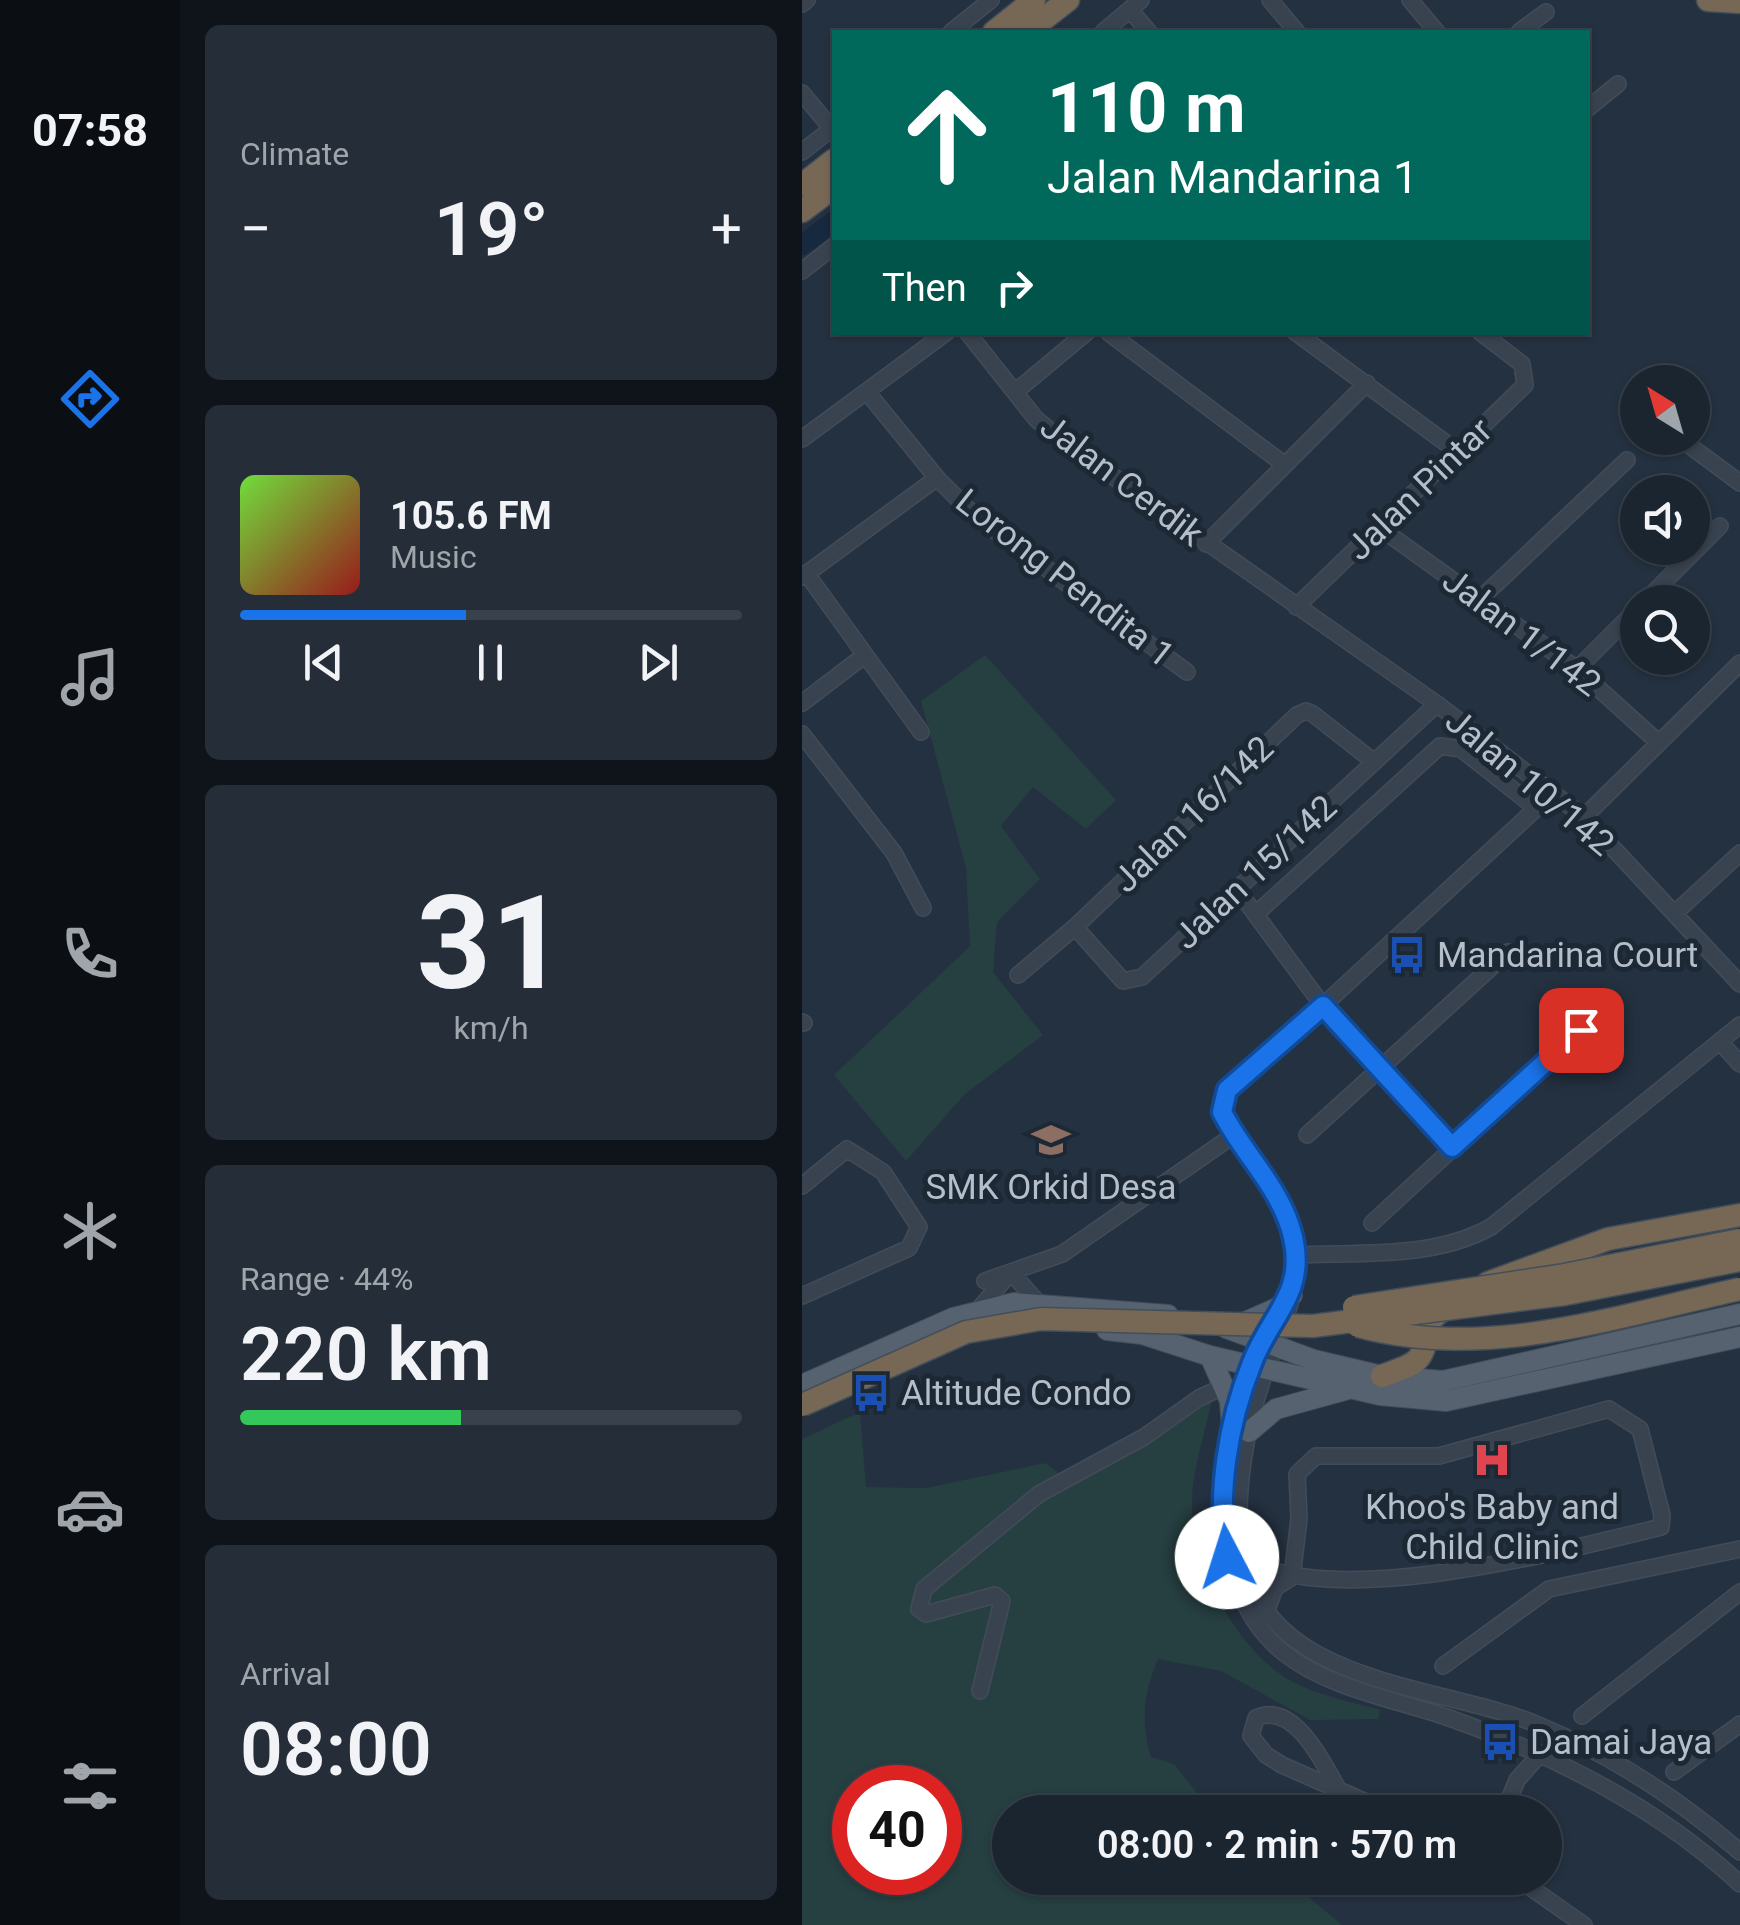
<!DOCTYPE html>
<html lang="en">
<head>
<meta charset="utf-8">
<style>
	body { margin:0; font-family:Roboto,sans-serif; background:#242d38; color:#f1f3f6; height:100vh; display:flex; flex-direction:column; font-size:38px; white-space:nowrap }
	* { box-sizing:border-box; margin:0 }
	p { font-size:32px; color:#a0a5ab }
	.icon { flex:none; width:55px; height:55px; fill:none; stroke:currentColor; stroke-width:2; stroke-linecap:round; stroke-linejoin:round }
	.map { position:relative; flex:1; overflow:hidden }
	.side { display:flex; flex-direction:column; gap:25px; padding:25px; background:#0f141a; width:622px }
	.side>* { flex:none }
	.guide { position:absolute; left:30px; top:30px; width:758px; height:305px; border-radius:0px; box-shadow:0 2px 8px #0004,0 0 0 2px #39424c; background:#00695c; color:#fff; overflow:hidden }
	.needle { width:65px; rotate:323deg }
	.tools { position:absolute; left:818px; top:365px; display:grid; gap:20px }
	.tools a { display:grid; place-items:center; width:90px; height:90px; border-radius:50%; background:#1b2530; box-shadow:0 2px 8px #0004,0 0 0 2px #39424c; font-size:50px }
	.speed { position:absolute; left:30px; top:1765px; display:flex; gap:20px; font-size:50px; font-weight:700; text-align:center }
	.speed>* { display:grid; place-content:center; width:130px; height:130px; border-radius:50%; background:#1b2530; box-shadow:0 2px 8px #0004,0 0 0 2px #39424c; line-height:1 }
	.speed .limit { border:15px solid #d22; background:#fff; color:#111 }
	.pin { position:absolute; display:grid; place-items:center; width:85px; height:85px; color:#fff; margin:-42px; border-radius:20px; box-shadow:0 5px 15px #0006 }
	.me { position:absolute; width:110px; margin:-55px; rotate:355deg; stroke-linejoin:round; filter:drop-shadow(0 0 8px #0008) }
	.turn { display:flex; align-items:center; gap:35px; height:210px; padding:0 50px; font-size:45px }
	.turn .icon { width:130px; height:130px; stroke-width:2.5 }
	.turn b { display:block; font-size:70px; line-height:85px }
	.then { display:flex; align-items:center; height:95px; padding:0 50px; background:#0003; gap:20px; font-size:38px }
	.big { font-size:75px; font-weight:600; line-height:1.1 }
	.side .widget { flex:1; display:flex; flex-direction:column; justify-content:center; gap:15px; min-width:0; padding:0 35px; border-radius:15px; background:#242d38 }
	.side .dial { align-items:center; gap:0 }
	.dial b { font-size:130px; line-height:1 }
	.song { display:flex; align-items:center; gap:30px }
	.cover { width:120px; height:120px; border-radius:15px; background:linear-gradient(135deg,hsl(100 70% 55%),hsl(0 70% 35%)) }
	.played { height:10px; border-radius:5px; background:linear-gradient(90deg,#1a73e8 45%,#39424c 45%) }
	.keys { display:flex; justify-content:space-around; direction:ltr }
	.heat { display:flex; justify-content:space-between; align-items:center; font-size:55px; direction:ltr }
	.charge { height:15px; border-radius:8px; background:linear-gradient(90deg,#34c759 44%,#39424c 0) }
	.trip { position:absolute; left:190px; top:1795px; width:570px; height:100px; border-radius:50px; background:#1b2530; box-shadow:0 2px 8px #0004,0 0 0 2px #39424c; font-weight:600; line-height:100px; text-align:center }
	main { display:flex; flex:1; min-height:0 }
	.tab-bar { display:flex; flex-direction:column; width:180px; justify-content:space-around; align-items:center; background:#0b0f13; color:#a0a5ab }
	.tab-bar .icon { width:70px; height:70px }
	.tab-bar .active { color:#1a73e8 }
	.tab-bar b { font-size:45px; color:#f1f3f6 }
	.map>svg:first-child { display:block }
	.green { fill:#263f41; fill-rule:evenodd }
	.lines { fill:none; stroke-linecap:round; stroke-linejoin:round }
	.river { stroke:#17293f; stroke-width:20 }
	.minor-casing { stroke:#424c59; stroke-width:18 }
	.major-casing { stroke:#424c59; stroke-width:22 }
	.highway-casing { stroke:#434e5b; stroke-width:25 }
	.minor { stroke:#394350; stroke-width:15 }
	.major { stroke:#576270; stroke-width:20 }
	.highway { stroke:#766855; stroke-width:22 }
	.highway-bridge-casing { stroke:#434e5b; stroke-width:25; stroke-linecap:butt }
	.highway-bridge { stroke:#766855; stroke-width:22 }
	.route-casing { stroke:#114b97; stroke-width:25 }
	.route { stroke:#1a73e8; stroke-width:18 }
	.labels { text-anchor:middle; stroke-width:10; stroke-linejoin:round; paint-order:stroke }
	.street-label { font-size:35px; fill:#b5becb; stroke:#1d2835 }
	.poi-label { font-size:35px; fill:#b5becb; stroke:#1d2835; text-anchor:start }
</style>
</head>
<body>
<main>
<nav class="tab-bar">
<b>07:58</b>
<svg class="icon active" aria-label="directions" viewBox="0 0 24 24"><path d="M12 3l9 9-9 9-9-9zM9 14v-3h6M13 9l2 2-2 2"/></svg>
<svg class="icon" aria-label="music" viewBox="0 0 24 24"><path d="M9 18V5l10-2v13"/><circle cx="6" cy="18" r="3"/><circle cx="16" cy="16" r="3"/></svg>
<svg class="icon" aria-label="phone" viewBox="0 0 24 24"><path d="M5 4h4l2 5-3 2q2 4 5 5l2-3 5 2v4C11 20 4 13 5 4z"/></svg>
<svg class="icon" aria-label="climate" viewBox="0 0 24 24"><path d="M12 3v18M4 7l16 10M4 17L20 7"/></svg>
<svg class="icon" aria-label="car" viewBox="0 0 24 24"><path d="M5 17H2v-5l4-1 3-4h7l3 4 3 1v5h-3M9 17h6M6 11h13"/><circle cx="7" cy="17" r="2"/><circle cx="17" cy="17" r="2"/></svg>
<svg class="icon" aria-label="filters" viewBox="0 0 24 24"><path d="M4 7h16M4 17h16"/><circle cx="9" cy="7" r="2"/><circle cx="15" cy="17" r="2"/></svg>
</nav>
<section class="side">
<div class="widget"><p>Climate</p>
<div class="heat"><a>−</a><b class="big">19°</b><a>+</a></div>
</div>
<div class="widget">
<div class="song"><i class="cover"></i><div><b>105.6 FM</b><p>Music</p></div></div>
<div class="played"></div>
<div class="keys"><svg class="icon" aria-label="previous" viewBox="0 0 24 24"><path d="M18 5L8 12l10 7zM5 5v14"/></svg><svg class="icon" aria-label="pause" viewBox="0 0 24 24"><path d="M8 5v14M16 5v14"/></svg><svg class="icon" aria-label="next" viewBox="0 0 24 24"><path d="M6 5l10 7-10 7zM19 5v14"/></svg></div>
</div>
<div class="widget dial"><b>31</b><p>km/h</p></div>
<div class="widget"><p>Range · 44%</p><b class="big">220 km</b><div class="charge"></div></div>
<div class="widget"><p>Arrival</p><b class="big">08:00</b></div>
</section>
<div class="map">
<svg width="938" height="1925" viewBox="0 0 938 1925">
	<rect width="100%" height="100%" fill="#243140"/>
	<!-- green -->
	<path class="green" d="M183,655L314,800L284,829L231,787L199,826L238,879L195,922L191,972L241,1035L162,1095L104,1161L32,1075L168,946L164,868L119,701Z
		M411,1394C405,1428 391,1466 390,1500C389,1566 437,1657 497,1685C522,1697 552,1702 578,1710L576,1719L508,1720L419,1671L356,1659C341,1695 339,1720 349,1757L372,1764L410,1812H208V1878H484L540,1925H0V1439L58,1412L64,1487L124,1488L243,1463L272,1484L344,1442ZM52,1788H138V1872H52Z"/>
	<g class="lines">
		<!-- river -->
		<path class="river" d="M0,245L32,221"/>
		<!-- minor casing -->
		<g class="minor-casing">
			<path id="minor" d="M468,0L495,32
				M608,0L635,32
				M0,4L5,0
				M328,10L347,32
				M149,32L189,0
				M301,32L339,0
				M717,32L744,12
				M0,93L30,129
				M785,109L816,84
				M0,152L32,127
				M0,271L32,246
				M165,332L234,419L262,442L635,704L782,817L938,984
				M493,332L656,452
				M307,333L483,465
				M65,392L135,478L173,516L385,672
				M213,392L285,332
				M0,439L145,332
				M880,440L938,483
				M578,528L775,669L857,743
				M404,544L565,383
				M4,573L119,732
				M0,577L135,478
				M677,600L825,460
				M842,602L918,526
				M494,607L723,385L720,364L678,332
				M775,669L835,609
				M0,703L63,655
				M0,734L92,853L121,908
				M752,792L419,1100C420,1143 490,1194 494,1254C497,1295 477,1333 464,1370C444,1425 430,1499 441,1557C465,1686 637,1684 734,1724C808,1754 877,1799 938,1852
				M782,817L938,663
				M437,892L521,1006L650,1147
				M455,913L638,746L659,749L734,808
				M873,913L938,853
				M273,927L321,981L340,977L635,704
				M216,975L273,927L495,715L504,711L511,714L571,761
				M0,1022L2,1023
				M918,1042L938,1064
				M505,1135L706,952
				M0,1186L45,1149L81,1172L117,1227L107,1248L0,1296
				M570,1223L779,1030
				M494,1255C560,1252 631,1259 689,1227L938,1025
				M209,1272L236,1303
				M183,1281L260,1254L432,1135
				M176,1310L209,1272
				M462,1336C414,1422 395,1584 482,1653C527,1689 597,1700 650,1719C753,1756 858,1809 938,1884
				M441,1558C532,1612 759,1551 859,1527L860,1515L838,1429L807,1409L637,1456H514L495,1474L497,1519L490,1577
				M464,1612L473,1588L490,1577
				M641,1666L747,1589L938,1549
				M178,1691L200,1601L193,1595L124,1614L117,1609L122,1589L237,1494L342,1437L397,1398L423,1386
				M780,1716L938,1592
				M872,1772L938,1724
				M536,1789C522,1764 492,1700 454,1718L449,1736L464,1755L480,1765L587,1812
				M702,1812L715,1780L739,1753
				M715,1878L782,1925"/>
		</g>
		<!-- major casing -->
		<g class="major-casing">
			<path id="major" d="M441,1323L475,1308L490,1295
				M424,1328L512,1360L580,1376L641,1381L938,1314
				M305,1330L340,1334L408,1356L578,1395L644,1401L938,1337
				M408,1356L428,1401L430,1429
				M0,1385L151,1318L212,1303L366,1315
				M447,1432L474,1409L543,1390"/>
		</g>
		<!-- highway casing -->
		<g class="highway-casing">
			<path id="highway" d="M906,0L938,2
				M192,32L232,0
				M225,32L266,0
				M0,185L32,160
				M0,211L32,187
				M686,1283L806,1239L938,1215
				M580,1376C618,1362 622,1363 626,1322L649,1302"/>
		</g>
		<!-- minor -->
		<use href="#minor" class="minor"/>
		<!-- major -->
		<use href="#major" class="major"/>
		<!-- highway -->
		<use href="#highway" class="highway"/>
		<!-- highway-bridge casing -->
		<g class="highway-bridge-casing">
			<path id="highway-bridge" d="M552,1307L762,1275L938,1240
				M556,1326C684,1361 812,1317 938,1289
				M0,1405L164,1332L239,1319L511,1326L763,1294L938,1260"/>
		</g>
		<!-- highway-bridge -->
		<use href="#highway-bridge" class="highway-bridge"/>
	</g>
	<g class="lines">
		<!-- route casing -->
		<g class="route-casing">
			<path id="route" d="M425,1557C414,1495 426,1422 450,1363C468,1315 504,1294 491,1237C480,1189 441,1154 420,1112L425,1090L521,1006L650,1147L779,1030"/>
		</g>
		<!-- route -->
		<use href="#route" class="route"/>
	</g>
	<!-- icons -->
	<defs>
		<g id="bus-bare" transform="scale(3)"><path d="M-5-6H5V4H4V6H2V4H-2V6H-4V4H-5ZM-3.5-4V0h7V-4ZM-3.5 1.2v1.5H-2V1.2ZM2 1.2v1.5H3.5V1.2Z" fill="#1a4fb4" stroke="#1d2835" stroke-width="2.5" paint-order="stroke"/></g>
		<g id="school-bare" transform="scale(3)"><path d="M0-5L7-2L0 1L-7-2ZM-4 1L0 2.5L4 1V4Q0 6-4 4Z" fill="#8d6e63" stroke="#1d2835" stroke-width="2.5" paint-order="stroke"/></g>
		<g id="hospital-bare" transform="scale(3)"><path d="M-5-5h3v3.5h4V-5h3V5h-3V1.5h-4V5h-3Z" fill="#e0444e" stroke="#1d2835" stroke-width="2.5" paint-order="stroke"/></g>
	</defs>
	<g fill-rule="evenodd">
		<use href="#bus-bare" x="605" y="955"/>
		<use href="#school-bare" x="249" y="1140"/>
		<use href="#bus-bare" x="69" y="1393"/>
		<use href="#hospital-bare" x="690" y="1460"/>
		<use href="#bus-bare" x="698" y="1742"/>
	</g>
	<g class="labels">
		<!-- street labels -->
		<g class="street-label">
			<text transform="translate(320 480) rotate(37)" y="12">Jalan Cerdik</text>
			<text transform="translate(617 489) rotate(-44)" y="12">Jalan Pintar</text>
			<text transform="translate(263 578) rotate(38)" y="12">Lorong Pendita 1</text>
			<text transform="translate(720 632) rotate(37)" y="12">Jalan 1/142</text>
			<text transform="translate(728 782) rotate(40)" y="12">Jalan 10/142</text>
			<text transform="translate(391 814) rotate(-44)" y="12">Jalan 16/142</text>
			<text transform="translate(453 872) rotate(-43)" y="12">Jalan 15/142</text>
		</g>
		<!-- poi labels -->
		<g class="poi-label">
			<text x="635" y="967">Mandarina Court</text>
			<text x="249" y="1199" text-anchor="middle">SMK Orkid Desa</text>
			<text x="99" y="1405">Altitude Condo</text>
			<text x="690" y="1519" text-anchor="middle">Khoo's Baby and<tspan x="690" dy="40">Child Clinic</tspan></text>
			<text x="728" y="1754">Damai Jaya</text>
		</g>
	</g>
</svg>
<div class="tools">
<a><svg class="needle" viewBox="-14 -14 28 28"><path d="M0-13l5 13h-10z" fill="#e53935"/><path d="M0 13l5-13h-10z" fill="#a0a5ab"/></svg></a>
<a><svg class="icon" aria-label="sound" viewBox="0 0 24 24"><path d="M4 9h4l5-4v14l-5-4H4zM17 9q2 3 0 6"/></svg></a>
<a><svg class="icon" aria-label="search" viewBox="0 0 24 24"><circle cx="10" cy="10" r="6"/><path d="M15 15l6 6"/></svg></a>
</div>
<div class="speed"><div class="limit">40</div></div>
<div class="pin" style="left:779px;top:1030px;background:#d93025"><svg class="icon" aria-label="arrive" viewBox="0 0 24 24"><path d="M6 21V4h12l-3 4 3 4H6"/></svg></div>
<svg class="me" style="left:425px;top:1557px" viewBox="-20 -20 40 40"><circle r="19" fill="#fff"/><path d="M0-13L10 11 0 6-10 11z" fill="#1a73e8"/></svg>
<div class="trip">08:00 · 2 min · 570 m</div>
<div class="guide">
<div class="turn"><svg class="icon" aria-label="ahead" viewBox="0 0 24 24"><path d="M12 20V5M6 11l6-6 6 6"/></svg><div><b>110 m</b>Jalan Mandarina 1</div></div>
<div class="then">Then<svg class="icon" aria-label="right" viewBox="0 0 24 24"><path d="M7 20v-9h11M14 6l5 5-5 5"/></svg></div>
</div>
</div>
</main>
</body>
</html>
